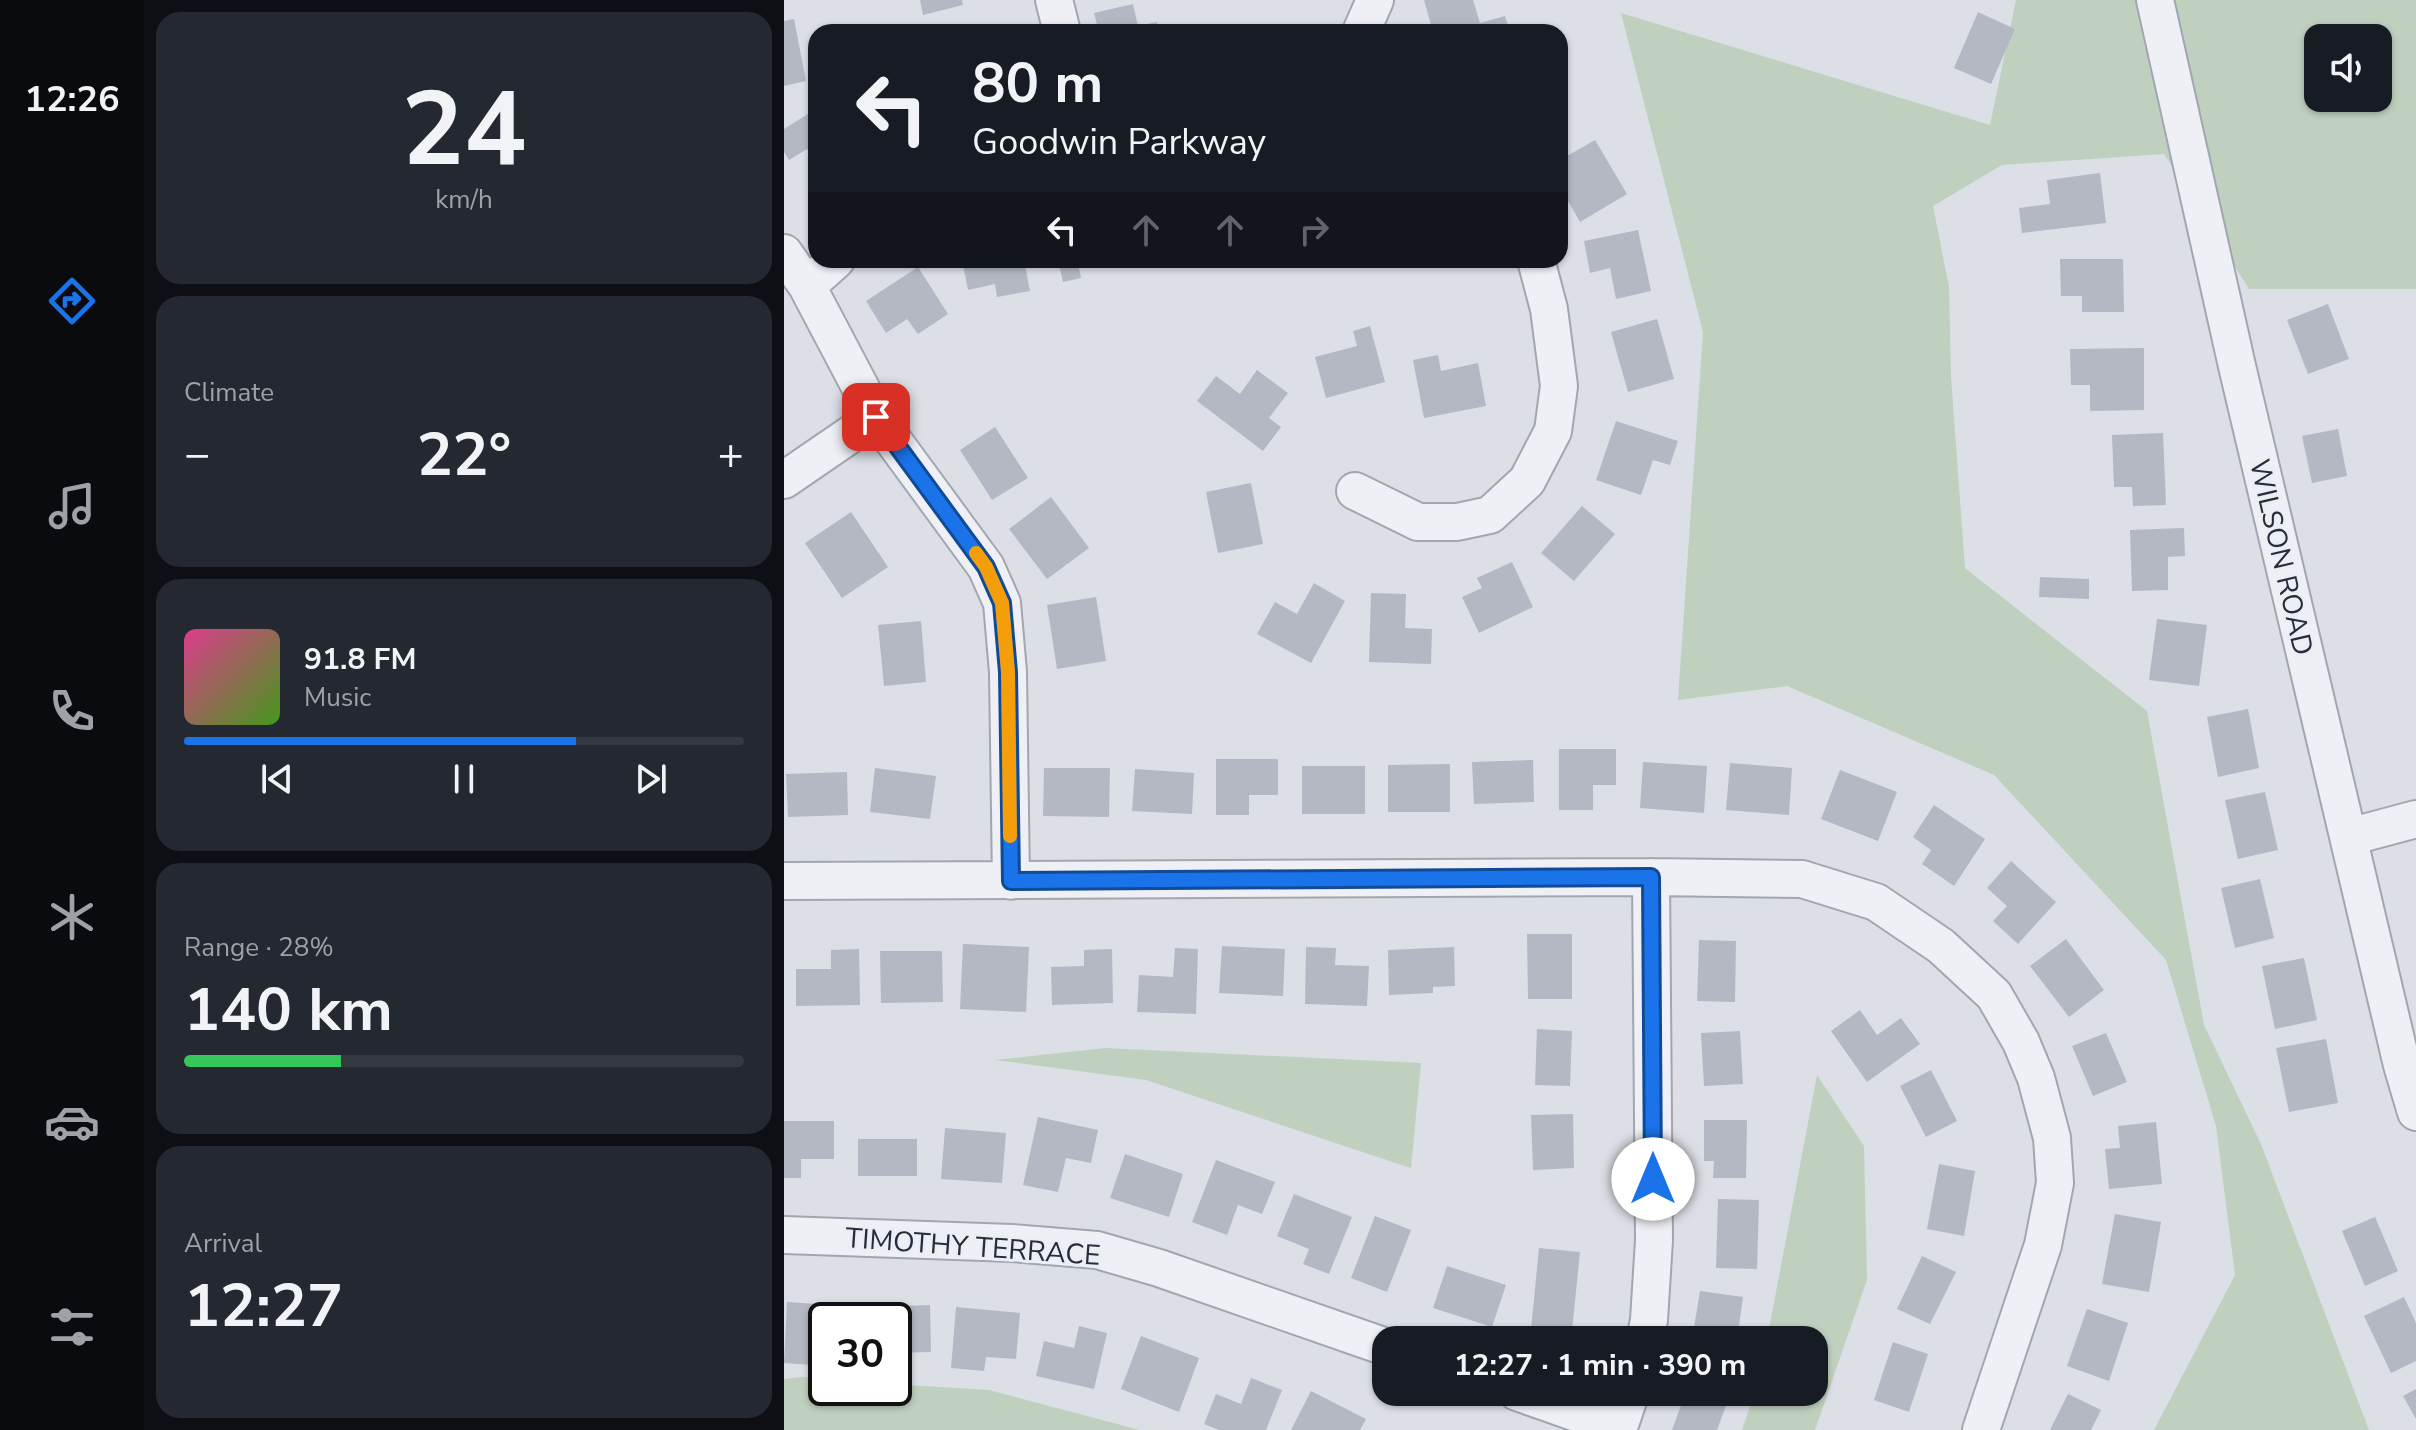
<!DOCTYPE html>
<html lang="en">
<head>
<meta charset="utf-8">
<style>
	body { margin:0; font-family:"Nunito Sans",sans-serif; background:#242831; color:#f1f3f6; height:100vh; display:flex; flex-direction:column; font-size:30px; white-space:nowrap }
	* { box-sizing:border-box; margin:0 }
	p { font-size:26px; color:#9ea1a6 }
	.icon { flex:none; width:44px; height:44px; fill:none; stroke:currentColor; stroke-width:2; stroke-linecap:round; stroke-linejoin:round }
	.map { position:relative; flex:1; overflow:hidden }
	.panel { display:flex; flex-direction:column; gap:12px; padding:12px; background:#0d0f14; width:640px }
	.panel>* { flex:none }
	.hud { position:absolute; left:24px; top:24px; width:760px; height:244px; border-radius:24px; box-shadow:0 2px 6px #0004; background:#171b24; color:#f1f3f6; overflow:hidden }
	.fabs { position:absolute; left:1520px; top:24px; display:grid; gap:16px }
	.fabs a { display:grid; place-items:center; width:88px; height:88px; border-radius:16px; background:#171b24; box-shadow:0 2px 6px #0004; font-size:40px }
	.speed { position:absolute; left:24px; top:1302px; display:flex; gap:16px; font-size:40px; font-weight:700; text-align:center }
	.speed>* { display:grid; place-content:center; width:104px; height:104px; border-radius:50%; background:#171b24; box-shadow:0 2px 6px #0004; line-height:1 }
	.speed .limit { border:4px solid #111; border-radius:12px; background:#fff; color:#111 }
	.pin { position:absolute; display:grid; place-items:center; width:68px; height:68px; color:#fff; margin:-34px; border-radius:16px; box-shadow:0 4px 12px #0006 }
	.me { position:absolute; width:88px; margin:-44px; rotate:0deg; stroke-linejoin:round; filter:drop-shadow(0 0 6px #0008) }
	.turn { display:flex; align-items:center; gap:28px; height:168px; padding:0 32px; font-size:36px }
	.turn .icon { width:104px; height:104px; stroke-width:2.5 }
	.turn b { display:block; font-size:56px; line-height:68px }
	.lanes { display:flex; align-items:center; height:76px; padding:0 32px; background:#0003; justify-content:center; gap:40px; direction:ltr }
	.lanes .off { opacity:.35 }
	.big { font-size:60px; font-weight:700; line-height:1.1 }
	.panel .card { flex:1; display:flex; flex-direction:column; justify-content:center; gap:12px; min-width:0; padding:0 28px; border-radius:24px; background:#242831 }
	.panel .dial { align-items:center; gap:0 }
	.dial b { font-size:104px; line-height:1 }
	.song { display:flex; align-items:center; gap:24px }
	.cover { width:96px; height:96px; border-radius:12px; background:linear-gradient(135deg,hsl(330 70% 55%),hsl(100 70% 35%)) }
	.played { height:8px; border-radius:4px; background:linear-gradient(90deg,#1a73e8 70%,#363941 70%) }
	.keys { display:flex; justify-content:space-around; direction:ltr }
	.heat { display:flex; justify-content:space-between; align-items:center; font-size:44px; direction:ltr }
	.charge { height:12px; border-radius:6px; background:linear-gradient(90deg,#34c759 28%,#363941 0) }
	.trip { position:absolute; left:588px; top:1326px; width:456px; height:80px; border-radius:24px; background:#171b24; box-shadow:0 2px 6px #0004; font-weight:700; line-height:80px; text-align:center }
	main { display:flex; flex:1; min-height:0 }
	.tab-bar { display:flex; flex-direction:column; width:144px; justify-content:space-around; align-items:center; background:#090b0e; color:#9ea1a6 }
	.tab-bar .icon { width:56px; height:56px }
	.tab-bar .current { color:#1a73e8 }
	.tab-bar b { font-size:36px; color:#f1f3f6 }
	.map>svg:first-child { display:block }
	.green { fill:#c0d0be; fill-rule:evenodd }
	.building { fill:#b4b8c3 }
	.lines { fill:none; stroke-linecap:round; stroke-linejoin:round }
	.minor-casing { stroke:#a2a6b0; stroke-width:40 }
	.minor { stroke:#eff0f5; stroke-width:36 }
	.route-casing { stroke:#114b97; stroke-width:20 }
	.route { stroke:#1a73e8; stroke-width:14 }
	.slow { stroke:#f59e0b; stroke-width:14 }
	.labels { text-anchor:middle; stroke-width:6; stroke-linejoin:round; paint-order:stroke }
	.street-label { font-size:28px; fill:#272c3c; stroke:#ebeef4 }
</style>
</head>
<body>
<main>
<nav class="tab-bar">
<b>12:26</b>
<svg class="icon current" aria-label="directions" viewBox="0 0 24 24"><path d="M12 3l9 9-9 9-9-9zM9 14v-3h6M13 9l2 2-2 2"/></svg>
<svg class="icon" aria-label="music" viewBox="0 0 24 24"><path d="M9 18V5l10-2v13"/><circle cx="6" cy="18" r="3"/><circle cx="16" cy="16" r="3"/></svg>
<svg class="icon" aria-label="phone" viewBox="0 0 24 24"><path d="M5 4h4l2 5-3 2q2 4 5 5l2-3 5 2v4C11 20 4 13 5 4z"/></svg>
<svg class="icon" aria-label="climate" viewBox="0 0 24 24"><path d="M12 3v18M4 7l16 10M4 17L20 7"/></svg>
<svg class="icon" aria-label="car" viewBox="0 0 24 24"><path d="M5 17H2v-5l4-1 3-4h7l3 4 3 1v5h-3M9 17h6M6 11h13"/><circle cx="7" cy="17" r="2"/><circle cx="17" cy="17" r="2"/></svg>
<svg class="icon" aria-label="filters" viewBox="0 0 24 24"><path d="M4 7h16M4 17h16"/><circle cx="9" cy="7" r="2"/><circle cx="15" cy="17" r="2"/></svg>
</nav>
<section class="panel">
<div class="card dial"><b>24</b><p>km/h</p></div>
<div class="card"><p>Climate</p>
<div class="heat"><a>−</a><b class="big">22°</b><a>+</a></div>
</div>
<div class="card">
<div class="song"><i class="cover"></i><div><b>91.8 FM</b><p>Music</p></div></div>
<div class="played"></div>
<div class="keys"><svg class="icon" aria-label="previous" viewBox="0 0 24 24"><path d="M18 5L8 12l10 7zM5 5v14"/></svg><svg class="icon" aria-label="pause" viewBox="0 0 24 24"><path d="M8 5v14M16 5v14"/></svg><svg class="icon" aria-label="next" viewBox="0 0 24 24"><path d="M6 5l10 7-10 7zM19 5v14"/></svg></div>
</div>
<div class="card"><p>Range · 28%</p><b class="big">140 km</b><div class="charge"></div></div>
<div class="card"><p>Arrival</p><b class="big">12:27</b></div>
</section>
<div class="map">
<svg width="1632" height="1430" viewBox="0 0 1632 1430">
	<rect width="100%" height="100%" fill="#dcdfe6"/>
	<!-- green -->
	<path class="green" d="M1232,0H1632V289H1465L1380,154L1218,165L1149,206L1165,287L1167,377L1181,568L1363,711L1420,1025L1477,1144L1585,1430H1370L1451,1275L1432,1126L1382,960L1210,775L1003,686L894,700L919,332L837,13L1206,125ZM1534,38H1594V98H1534Z
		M321,1048L637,1063L627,1168L362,1080L211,1060Z
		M1033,1075L1080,1146L1083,1280L1031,1430H958L971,1392H1030V1340H983Z
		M17,1377L42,1379V1388H110V1384L205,1390L356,1430H0V1379Z"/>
	<!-- building -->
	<path class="building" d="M136,0H178L179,5L139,15Z
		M640,0H689L696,23L721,16L726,32H649Z
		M349,4L354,26L373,22L375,32H315L310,13Z
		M1194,12L1231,29L1207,84L1170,68Z
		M10,19L22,81L0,86V21Z
		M32,109V163L23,149L5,160L0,152V129Z
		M811,140L843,194L796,222L776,187V160Z
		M1316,173L1322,223L1238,233L1235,208L1266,204L1263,180Z
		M854,230L867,291L832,299L826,268L806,273L800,241Z
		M1276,259H1339L1340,312H1298V296H1277Z
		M178,260H240L246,291L213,297L211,284L184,290Z
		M274,260H301L294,263L297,278L279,282Z
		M134,267L164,314L134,334L123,319L102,333L82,301Z
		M1544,304L1565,359L1524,374L1503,320Z
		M873,319L890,379L844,392L827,332Z
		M586,326L601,382L542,398L531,357L573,346L569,331Z
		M1360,348V410L1306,411V385H1287L1286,349Z
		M654,355L657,371L694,363L702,406L640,418L629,360Z
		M473,370L504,393L485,418L497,427L479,451L413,401L432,376L456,394Z
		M832,421L894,441L886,465L869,460L857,495L812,480Z
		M211,427L244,478L208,500L176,450Z
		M1554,429L1563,476L1528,483L1518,436Z
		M1379,433L1382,505L1349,506L1348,487H1330L1328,435Z
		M467,483L479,544L434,553L422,492Z
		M267,497L305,548L263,579L225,529Z
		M798,506L831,534L790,581L757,553Z
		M67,512L104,567L58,598L21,543Z
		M1400,528L1401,556L1384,557V590L1348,591L1346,530Z
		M728,562L749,607L695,633L678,597L698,588L693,578Z
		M1256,577L1305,579V599L1255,597Z
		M530,583L561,601L527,663L473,634L491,602L513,614Z
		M587,593L622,594L621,628L648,629L647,664L585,662Z
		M312,597L322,661L273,669L263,605Z
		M1373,619L1423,625L1415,686L1365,680Z
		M137,621L142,682L100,686L94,625Z
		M1464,709L1475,768L1434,777L1423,717Z
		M775,749H832V785H809V810H775Z
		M432,759H494V795H465V815H432Z
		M749,760L750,802L690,804L688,762Z
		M859,762L923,766L920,813L856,808Z
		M946,763L1008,768L1005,815L942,810Z
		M666,764V812H604V765Z
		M518,766H581V814H518Z
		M91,768L152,776L146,819L86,812Z
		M260,768H326L325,817L259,816Z
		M351,769L410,773L408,814L348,811Z
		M1056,770L1113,792L1094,841L1037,819Z
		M63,772L64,815L4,817L2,774Z
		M1481,792L1494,850L1454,859L1441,800Z
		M1150,805L1201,839L1170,886L1138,864L1147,850L1129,837Z
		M1227,861L1272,902L1234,944L1209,921L1223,906L1203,888Z
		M1476,879L1490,938L1451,948L1437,888Z
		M743,934H788V999H744Z
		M1282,939L1320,990L1285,1017L1246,966Z
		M915,940L952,941L951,1002L913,1001Z
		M179,944L245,947L242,1012L176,1009Z
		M438,946L501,949L499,996L435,993Z
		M522,947L552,948L551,965L585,966L583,1006L521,1004Z
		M670,947L671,986L649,987V993L605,995L604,950Z
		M391,948L414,949L412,1014L353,1012L355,975L389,977Z
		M75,949L76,1005L12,1006V969H47V950Z
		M328,949L329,1003L268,1005L267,967L300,966V950Z
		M96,951H158L159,1002L97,1003Z
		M1520,958L1533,1020L1491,1029L1478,966Z
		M1076,1010L1093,1035L1117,1018L1136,1044L1083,1082L1047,1031Z
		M753,1029L788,1031L786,1086L751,1085Z
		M956,1031L959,1084L920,1086L917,1033Z
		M1322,1033L1343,1082L1309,1096L1288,1046Z
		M1542,1039L1554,1103L1505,1112L1492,1048Z
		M1147,1070L1173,1121L1142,1137L1116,1086Z
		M789,1114L790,1168L749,1170L747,1115Z
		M254,1117L314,1130L307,1163L282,1158L274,1192L239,1185Z
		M920,1120H963L962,1178H929L930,1161H920Z
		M0,1121H50V1159H17V1178H0Z
		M1372,1122L1378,1184L1325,1189L1321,1149L1336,1148L1334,1126Z
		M161,1128L222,1133L218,1183L157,1179Z
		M74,1139H133V1176H74Z
		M341,1154L399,1174L385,1217L326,1198Z
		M432,1160L491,1182L478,1214L454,1205L443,1235L408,1222Z
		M1155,1164L1191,1171L1180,1236L1143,1229Z
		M510,1194L568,1217L545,1274L519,1264L525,1249L493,1236Z
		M934,1199L975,1200L973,1269L932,1268Z
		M1331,1214L1377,1222L1365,1292L1318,1284Z
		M591,1216L627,1230L603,1292L567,1278Z
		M1591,1217L1614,1271L1581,1286L1558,1231Z
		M755,1248L796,1252L787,1340H746Z
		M1138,1256L1172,1272L1146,1324L1113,1309Z
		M663,1266L722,1285L708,1327L649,1308Z
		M916,1291L959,1297L953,1340H908Z
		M1620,1297L1632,1323V1361L1607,1373L1580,1316Z
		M3,1302L32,1304L31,1329L42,1330V1366L0,1363Z
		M146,1305L147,1352L110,1353V1320H83V1307Z
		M172,1307L236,1313L232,1359L202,1357L200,1371L167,1368Z
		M1303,1309L1344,1323L1325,1381L1283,1366Z
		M295,1326L323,1333L310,1389L252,1376L260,1341L290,1348Z
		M357,1336L415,1358L395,1412L337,1389Z
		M1109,1342L1144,1354L1125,1412L1090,1400Z
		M467,1378L498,1390L482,1430H435L420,1424L432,1394L457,1404Z
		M1632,1389V1419L1619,1396Z
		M527,1391L582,1419L576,1430H507Z
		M902,1392H947L933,1430H888Z
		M1284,1394L1317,1410L1307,1430H1266Z"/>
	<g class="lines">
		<!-- minor casing -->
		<g class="minor-casing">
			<path id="minor" d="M270,0L278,32
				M1371,0L1453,366L1618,1065L1632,1112
				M577,32L591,0
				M0,253L23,286L92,417L202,567L218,603L224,672L227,881
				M23,286L52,260
				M0,480L92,417
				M571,491L634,522H673L706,515L743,481L769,431L775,386L765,309L752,260
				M1565,837L1632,819
				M0,881L867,877L1018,879L1092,902L1157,946L1210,995L1237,1042L1252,1078L1268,1138L1271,1183L1259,1245L1197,1430
				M0,1235L228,1243L313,1250L375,1268L602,1347
				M861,1340L865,1320L870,1240L867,877
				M733,1392L835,1428
				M834,1430L847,1392"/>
		</g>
		<!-- minor -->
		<use href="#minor" class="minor"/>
	</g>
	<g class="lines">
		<!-- route casing -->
		<g class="route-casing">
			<path id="route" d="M92,417L202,567L218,603L224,672L227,881L867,877L869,1179"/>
		</g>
		<!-- route -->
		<use href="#route" class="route"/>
		<!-- slow -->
		<path class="slow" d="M192,553L202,567L218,603L224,672L226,836"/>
	</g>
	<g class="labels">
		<!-- street labels -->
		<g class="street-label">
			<text transform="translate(1498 557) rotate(77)" y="10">WILSON ROAD</text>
			<text transform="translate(189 1246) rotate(4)" y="10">TIMOTHY TERRACE</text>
		</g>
	</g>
</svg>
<div class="fabs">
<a><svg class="icon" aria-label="sound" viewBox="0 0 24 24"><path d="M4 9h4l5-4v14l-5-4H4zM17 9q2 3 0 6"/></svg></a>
</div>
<div class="speed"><div class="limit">30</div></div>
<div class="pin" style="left:92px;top:417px;background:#d93025"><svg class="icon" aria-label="arrive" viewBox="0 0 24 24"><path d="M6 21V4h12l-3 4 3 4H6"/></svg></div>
<svg class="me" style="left:869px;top:1179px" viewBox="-20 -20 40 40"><circle r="19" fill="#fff"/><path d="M0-13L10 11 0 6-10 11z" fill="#1a73e8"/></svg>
<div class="trip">12:27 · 1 min · 390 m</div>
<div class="hud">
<div class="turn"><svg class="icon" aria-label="left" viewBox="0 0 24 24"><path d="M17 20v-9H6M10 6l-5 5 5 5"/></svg><div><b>80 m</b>Goodwin Parkway</div></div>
<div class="lanes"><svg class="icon" aria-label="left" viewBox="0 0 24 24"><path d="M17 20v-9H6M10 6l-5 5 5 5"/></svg><svg class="icon off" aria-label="ahead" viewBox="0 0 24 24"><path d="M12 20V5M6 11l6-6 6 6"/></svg><svg class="icon off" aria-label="ahead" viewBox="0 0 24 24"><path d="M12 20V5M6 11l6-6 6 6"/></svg><svg class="icon off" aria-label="right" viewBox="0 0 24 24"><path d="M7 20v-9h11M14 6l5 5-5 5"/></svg></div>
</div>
</div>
</main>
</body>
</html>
